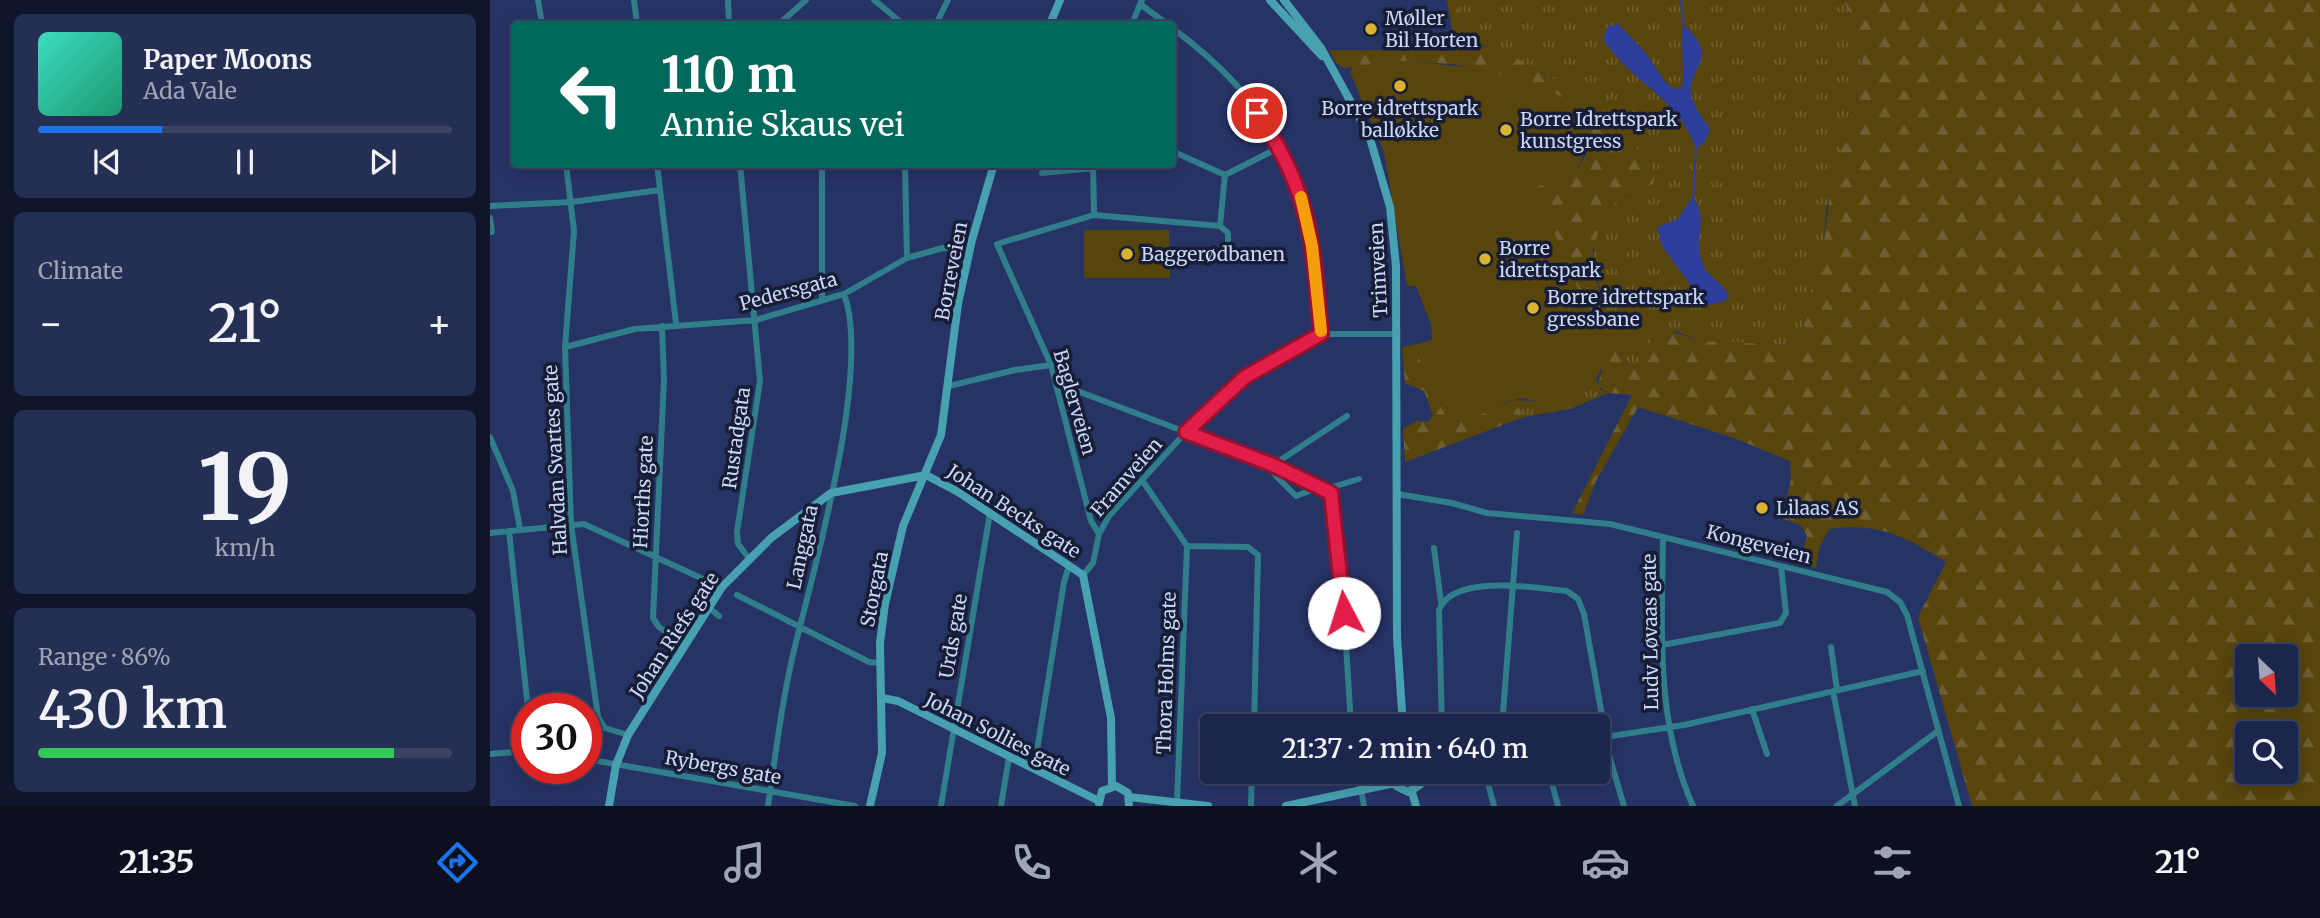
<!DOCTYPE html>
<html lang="en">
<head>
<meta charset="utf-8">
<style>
	body { margin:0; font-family:Merriweather,serif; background:#252e53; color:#f1f3f6; height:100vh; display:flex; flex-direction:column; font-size:26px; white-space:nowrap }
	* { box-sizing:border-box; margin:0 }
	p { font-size:23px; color:#a0a5b5 }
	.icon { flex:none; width:38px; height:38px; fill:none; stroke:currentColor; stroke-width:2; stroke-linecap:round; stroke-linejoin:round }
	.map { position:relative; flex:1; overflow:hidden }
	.drawer { display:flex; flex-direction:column; gap:14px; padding:14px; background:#0f152a; width:490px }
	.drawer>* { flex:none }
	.guide { position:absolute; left:21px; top:21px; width:665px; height:147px; border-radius:7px; box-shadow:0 4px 18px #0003,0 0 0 2px #3a4364; background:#00695c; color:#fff; overflow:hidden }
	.needle { width:46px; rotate:155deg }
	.fabs { position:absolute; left:1745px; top:644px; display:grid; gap:14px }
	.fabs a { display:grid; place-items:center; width:63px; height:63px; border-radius:7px; background:#1c264c; box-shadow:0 4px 18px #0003,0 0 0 2px #3a4364; font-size:35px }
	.speed { position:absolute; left:21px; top:693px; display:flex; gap:14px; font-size:35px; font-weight:700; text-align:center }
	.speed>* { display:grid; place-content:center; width:91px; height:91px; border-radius:50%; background:#1c264c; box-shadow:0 4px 18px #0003,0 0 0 2px #3a4364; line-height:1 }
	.speed .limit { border:10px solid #d22; background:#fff; color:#111 }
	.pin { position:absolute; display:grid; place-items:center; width:60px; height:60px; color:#fff; margin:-30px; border:4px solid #fff; border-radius:50%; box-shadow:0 2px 7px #0007 }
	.me { position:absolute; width:77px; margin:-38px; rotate:355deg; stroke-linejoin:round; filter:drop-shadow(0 0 5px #0008) }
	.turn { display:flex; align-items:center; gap:24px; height:147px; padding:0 35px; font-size:32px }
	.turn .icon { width:91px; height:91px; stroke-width:2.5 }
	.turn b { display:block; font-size:49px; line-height:60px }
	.big { font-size:52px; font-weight:600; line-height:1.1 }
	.drawer .tile { flex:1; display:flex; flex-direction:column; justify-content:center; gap:10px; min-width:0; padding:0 24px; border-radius:10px; background:#252e53 }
	.drawer .dial { align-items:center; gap:0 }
	.dial b { font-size:91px; line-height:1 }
	.song { display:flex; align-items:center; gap:21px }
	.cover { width:84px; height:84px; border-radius:10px; background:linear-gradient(135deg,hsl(170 70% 55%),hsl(160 70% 35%)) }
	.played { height:7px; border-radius:4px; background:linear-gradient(90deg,#1a73e8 30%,#3a4364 30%) }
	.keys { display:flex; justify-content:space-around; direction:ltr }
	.heat { display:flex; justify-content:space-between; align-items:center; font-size:38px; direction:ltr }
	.charge { height:10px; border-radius:5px; background:linear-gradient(90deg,#34c759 86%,#3a4364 0) }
	.trip { position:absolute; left:710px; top:714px; width:410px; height:70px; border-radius:7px; background:#1c264c; box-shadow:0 4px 18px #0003,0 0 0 2px #3a4364; font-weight:600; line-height:70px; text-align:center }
	.dock { display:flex; height:112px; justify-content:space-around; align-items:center; background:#0b0f1e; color:#a0a5b5 }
	.dock .icon { width:49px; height:49px }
	.dock .on { color:#1a73e8 }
	.dock b { font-size:32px; color:#f1f3f6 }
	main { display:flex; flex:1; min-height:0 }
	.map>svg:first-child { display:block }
	.grass { fill:url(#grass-tufts) }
	.forest { fill:url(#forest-firs); fill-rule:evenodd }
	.park { fill:#57450c }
	.water { fill:#2d3d9c }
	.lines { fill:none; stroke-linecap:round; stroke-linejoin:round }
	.stream { stroke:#2d3d9c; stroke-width:2 }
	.street { stroke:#317e8b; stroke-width:6 }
	.secondary { stroke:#48a1b1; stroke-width:8 }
	.route-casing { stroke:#92132f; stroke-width:18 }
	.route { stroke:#e11d48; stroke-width:12 }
	.slow { stroke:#f59e0b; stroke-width:12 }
	.poi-dot { fill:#dab333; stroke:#171d34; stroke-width:2.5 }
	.labels { text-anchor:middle; stroke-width:7; stroke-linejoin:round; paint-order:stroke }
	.poi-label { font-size:19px; fill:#ccd6f6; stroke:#171d34; text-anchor:start }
	.street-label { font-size:19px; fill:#ccd6f6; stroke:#171d34 }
</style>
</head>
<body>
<main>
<section class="drawer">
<div class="tile">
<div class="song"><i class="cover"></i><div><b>Paper Moons</b><p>Ada Vale</p></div></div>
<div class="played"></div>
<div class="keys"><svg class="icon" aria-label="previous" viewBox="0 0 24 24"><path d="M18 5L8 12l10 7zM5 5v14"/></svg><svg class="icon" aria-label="pause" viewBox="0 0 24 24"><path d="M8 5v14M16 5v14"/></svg><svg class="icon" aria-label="next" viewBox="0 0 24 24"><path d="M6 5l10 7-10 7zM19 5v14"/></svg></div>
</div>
<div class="tile"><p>Climate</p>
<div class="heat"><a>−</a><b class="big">21°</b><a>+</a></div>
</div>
<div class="tile dial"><b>19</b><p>km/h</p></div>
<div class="tile"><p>Range · 86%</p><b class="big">430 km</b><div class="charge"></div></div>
</section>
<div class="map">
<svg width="1830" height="806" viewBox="0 0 1830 806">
	<defs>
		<pattern id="grass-tufts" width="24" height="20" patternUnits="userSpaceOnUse" patternTransform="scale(1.75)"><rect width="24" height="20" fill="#57450c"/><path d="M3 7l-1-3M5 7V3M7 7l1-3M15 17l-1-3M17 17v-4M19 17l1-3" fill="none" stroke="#6e5f30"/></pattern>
		<pattern id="forest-firs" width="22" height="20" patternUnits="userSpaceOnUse" patternTransform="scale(1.75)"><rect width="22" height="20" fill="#57450c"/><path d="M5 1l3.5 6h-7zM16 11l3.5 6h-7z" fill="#6e5f30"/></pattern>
	</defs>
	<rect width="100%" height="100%" fill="#263365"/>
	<!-- grass -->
	<path class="grass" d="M965,0H1353L1368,29L1372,63L1366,102L1336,210L1334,244L1320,295L1314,336L1302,345L1212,341L1185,331L1163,338L1147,366L1141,367L1135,359C1121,321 1084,244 1118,207C1124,202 1135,198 1143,195L1096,103L1054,73L979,38Z
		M1106,380L1110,389L1118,393L1080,409L1034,417L1024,400L1073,403Z"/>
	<!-- forest -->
	<path class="forest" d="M957,0H965L979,38C993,48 1009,50 1024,57C1072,82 1141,126 1165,176L1163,184L1119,206L1112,218L1103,250L1106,280L1135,359L1141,367L1147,366L1163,338L1173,329L1212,341L1302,345L1314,336L1320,295L1334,244L1342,176L1366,102L1372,64L1368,29L1353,0H1830V806H1482L1428,617L1456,562C1416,537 1389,522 1339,529L1329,548L1326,568L1309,564L1317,536L1311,525L1293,519L1301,478L1300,461L1244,438L1148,407L1106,481L1093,515L1082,513L1142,395L1118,393L1107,385L1112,371L1047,193V186L1082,177L1096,155L1045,85L963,64L914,61L854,68L846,63L839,50L966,51ZM1757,656H1796V695H1757ZM1757,733H1796V772H1757Z
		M927,344L931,366L1004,408L1024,400L1034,417L915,462L913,429L927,421L938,422L943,415L934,391L915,383L912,347Z"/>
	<!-- park -->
	<path class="park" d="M914,61C956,63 1077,77 1095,121C1103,141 1092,161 1082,177L1048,186L1047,193L1115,351C1115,377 1090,404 1063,405C1050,405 1038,396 1026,399C1004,405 981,425 959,423L931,366L927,344L942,340L941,324L926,286H917L894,152L860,72L863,66Z
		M594,230H679L680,278H594Z"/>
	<!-- water -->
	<path class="water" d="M1128,24L1155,52L1176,83L1184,89L1192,88C1195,66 1190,46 1193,24C1234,62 1194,65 1202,99C1205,109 1215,120 1220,129L1215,142L1206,149C1189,97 1141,83 1113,39L1118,26Z
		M1203,196C1220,224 1202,235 1213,265C1218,278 1237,284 1239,299L1221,305L1213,302L1172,246L1167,227L1188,219Z"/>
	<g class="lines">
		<!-- stream -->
		<path class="stream" d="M1191,0L1193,24
			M1203,196L1206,149"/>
		<!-- street -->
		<path class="street" d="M48,0L52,24
			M144,0L147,24
			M238,0L239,24
			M384,0L413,24
			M652,0L650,4L677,24
			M289,24L316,0
			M446,24L458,0
			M642,24L650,4
			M682,28C800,115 819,196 831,334
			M682,151L735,175
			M76,164L84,231L75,347L81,524L108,717L115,728L138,735
			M167,164L186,323
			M250,164L270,381L247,532L248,544L258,557
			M332,164V300
			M415,164L417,258
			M603,164L604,215
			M552,173L603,168
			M735,175L790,147
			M0,206L82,202L170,190
			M0,218L2,232
			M730,226L735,175
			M730,226L738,233V248
			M172,326L174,379L163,618L169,627L195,644
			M75,347L145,329L266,320L354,294L417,258L453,248L479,249
			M459,386L525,370L561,365
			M567,389H582L783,465L841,493L853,595L861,726
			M0,437L23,491L30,529
			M779,464L786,476L806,496L830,487
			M783,465L857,416
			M652,480L697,546L758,547L768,555L764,726
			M836,489L869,479
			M907,494L962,503L997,513L1120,524L1397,592L1410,602L1417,615L1469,806
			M19,531L38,709
			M0,533L94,524L224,584
			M609,534L601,521L561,365L507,244L604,215L730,226
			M1173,537C1172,628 1165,721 1203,806
			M944,548L951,602
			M593,575L603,563L609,534L619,516L696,432L755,377L831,334H906
			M247,595L379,662L390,663
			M218,607L229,616
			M1172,645L1290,623L1296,613L1291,566
			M1341,647L1347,690
			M1343,691L1365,806
			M1262,709L1277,754
			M952,726L949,610C963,573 1045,588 1077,591L1088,599L1094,614L1119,755L1134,806
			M1012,726L1027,533
			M1108,738L1194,725L1433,671
			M0,754L37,751
			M96,759L365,806
			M544,769L574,582L579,566
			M868,772L874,806
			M995,772L1004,806
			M1059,772L1068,806
			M931,777L955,772
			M687,803L697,546
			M278,806C286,751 293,692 307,638C327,559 381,367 354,294
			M451,806L500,513
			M511,806L519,757
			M761,806L762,772
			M1347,806L1448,731"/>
		<!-- secondary -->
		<path class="secondary" d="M780,0L832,56
			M794,0L831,48L879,135L900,207L906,266L907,637L913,726
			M560,24L570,0
			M392,698L408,701L609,801
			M906,772V786L918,792L930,785L929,772
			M922,792L926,806
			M639,797L718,806
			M609,803L612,791L626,786L638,793L639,806
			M119,806L126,765L138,735L232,587L281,538L341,493L436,475L468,492L593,575L621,718L622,786
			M380,806L392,753L390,643L395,604L413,526L451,435L468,304L482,240L504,164
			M796,806L905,783"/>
	</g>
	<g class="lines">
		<!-- route casing -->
		<g class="route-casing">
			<path id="route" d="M767,113C821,191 823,243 831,334L755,377L696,432L783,465L841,493L854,613"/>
		</g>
		<!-- route -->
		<use href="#route" class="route"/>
		<!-- slow -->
		<path class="slow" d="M811,197L822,246L831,331"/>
	</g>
	<!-- markers -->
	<g class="poi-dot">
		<circle cx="881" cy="29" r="7"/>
		<circle cx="910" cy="86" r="7"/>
		<circle cx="1016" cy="130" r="7"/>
		<circle cx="637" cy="254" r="7"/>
		<circle cx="995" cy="259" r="7"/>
		<circle cx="1043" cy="308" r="7"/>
		<circle cx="1272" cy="508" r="7"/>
	</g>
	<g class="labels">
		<!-- poi labels -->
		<g class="poi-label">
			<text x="895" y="25">Møller<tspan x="895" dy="22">Bil Horten</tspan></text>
			<text x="910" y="115" text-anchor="middle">Borre idrettspark<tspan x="910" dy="22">balløkke</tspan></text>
			<text x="1030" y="126">Borre Idrettspark<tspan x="1030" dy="22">kunstgress</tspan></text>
			<text x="1009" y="255">Borre<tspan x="1009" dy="22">idrettspark</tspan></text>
			<text x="651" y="261">Baggerødbanen</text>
			<text x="1057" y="304">Borre idrettspark<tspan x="1057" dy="22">gressbane</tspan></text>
			<text x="1286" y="515">Lilaas AS</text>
		</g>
		<!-- street labels -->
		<g class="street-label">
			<text transform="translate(888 270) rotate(-93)" y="7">Trimveien</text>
			<text transform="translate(461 271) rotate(-79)" y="7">Borreveien</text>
			<text transform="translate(298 291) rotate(-15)" y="7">Pedersgata</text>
			<text transform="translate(585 402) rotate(74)" y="7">Baglerveien</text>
			<text transform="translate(246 438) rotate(-82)" y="7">Rustadgata</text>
			<text transform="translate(65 460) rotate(-93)" y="7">Halvdan Svartes gate</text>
			<text transform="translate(636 477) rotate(-49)" y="7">Framveien</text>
			<text transform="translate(153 492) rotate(-87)" y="7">Hiorths gate</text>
			<text transform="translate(524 511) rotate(33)" y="7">Johan Becks gate</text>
			<text transform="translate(1269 544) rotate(14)" y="7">Kongeveien</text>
			<text transform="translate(312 547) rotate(-78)" y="7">Langgata</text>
			<text transform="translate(384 589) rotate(-79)" y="7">Storgata</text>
			<text transform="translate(1160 632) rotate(-91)" y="7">Ludv Løvaas gate</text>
			<text transform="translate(184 635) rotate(-57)" y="7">Johan Riefs gate</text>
			<text transform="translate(463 636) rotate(-80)" y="7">Urds gate</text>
			<text transform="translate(676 673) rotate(-88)" y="7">Thora Holms gate</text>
			<text transform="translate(508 734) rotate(27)" y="7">Johan Sollies gate</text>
			<text transform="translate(233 767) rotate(10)" y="7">Rybergs gate</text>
		</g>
	</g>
</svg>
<div class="fabs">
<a><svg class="needle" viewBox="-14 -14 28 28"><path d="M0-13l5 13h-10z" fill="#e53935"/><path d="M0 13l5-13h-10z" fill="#a0a5b5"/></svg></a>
<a><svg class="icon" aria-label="search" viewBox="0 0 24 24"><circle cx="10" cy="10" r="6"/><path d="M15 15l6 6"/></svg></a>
</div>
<div class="speed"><div class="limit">30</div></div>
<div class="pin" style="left:767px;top:113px;background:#d93025"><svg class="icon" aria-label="arrive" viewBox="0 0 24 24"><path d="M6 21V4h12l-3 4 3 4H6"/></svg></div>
<svg class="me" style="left:854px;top:613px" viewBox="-20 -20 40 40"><circle r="19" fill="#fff"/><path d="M0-13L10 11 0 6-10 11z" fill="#e11d48"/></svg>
<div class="trip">21:37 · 2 min · 640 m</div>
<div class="guide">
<div class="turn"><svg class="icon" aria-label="left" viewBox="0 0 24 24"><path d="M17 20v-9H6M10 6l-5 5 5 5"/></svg><div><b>110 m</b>Annie Skaus vei</div></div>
</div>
</div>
</main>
<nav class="dock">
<b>21:35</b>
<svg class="icon on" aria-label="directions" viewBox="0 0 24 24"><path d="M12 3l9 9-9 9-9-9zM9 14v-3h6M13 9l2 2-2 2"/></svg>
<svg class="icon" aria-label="music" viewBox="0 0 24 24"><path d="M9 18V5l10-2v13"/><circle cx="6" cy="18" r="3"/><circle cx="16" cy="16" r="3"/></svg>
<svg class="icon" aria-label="phone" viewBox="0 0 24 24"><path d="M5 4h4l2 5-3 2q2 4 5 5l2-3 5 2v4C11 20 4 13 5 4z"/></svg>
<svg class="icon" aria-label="climate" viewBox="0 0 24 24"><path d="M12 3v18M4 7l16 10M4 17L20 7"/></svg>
<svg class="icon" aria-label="car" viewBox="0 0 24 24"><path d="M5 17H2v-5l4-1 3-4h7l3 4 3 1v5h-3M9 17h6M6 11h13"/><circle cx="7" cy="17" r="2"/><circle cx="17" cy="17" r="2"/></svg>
<svg class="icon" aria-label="filters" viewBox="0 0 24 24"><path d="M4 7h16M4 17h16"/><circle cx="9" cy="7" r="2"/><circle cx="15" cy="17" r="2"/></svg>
<b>21°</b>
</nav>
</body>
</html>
